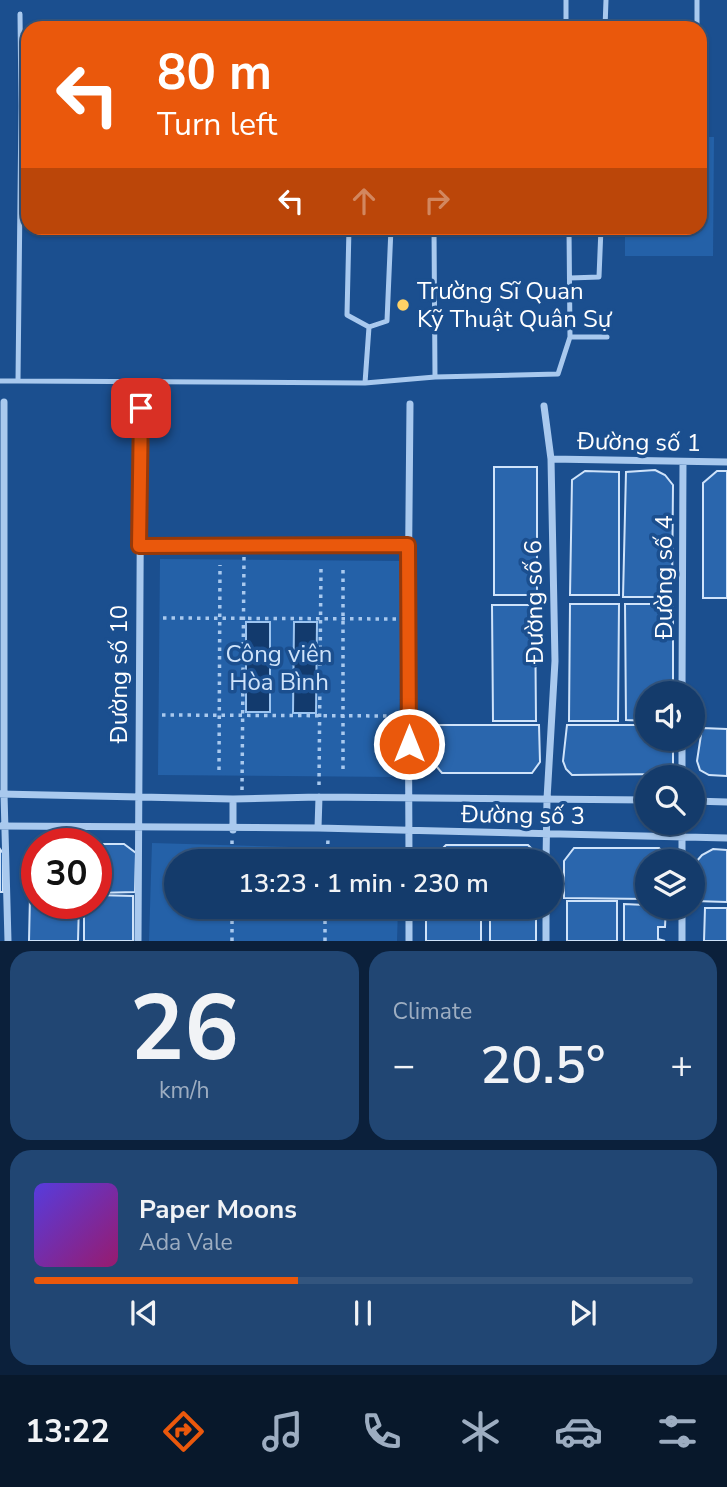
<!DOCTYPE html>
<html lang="en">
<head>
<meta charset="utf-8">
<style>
	body { margin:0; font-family:"Nunito Sans",sans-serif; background:#214673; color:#f1f3f6; height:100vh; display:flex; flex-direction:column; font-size:26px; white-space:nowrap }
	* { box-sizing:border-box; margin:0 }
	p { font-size:23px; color:#9dadc1 }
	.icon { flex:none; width:38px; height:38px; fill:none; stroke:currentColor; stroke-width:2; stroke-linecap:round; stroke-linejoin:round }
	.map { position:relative; height:941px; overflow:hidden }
	.sheet { display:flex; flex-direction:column; gap:10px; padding:10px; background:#0b203b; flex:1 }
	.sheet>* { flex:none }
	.hud { position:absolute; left:21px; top:21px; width:686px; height:214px; border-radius:21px; box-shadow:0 2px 5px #0004,0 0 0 2px #33557e; background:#ea580c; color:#fff; overflow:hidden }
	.fabs { position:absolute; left:635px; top:681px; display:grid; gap:14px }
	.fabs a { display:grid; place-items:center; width:70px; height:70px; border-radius:50%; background:#143b6b; box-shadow:0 2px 5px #0004,0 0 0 2px #33557e; font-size:35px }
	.speed { position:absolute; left:21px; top:828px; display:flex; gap:14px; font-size:35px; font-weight:700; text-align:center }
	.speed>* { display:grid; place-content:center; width:91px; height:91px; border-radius:50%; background:#143b6b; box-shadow:0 2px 5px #0004,0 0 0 2px #33557e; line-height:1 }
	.speed .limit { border:10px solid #d22; background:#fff; color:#111 }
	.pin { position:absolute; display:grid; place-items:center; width:60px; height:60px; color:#fff; margin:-30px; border-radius:14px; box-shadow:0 4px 10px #0006 }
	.me { position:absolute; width:77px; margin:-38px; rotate:0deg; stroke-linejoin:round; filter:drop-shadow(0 0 5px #0008) }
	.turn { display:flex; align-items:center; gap:24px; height:147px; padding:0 21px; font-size:32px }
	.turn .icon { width:91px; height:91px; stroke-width:2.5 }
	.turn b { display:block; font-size:49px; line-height:60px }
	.lanes { display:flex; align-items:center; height:66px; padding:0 21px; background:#0003; justify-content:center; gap:35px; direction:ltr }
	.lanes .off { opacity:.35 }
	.big { font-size:52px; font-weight:600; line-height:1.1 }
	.sheet .widget { flex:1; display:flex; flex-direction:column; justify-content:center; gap:10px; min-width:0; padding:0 24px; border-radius:21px; background:#214673 }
	.sheet .dial { align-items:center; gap:0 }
	.dial b { font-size:91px; line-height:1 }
	.song { display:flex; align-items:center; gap:21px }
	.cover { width:84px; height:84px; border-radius:10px; background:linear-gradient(135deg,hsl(250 70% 55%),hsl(320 70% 35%)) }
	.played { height:7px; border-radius:4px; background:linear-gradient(90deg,#ea580c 40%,#33557e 40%) }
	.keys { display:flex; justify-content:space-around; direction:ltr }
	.heat { display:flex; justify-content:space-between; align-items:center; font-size:38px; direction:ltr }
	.sheet .tiles { flex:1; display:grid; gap:10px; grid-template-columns:1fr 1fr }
	.widget:last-child { grid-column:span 2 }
	.trip { position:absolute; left:164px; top:849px; width:399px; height:70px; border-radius:35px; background:#143b6b; box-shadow:0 2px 5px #0004,0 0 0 2px #33557e; font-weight:600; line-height:70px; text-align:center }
	.tabs { display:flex; height:112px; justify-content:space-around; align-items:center; background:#08182b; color:#9dadc1 }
	.tabs .icon { width:49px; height:49px }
	.tabs .selected { color:#ea580c }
	.tabs b { font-size:32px; color:#f1f3f6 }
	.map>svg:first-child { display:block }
	.green { fill:#2461a8 }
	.water { fill:#123a6d; stroke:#9cc4f0; stroke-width:2 }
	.building { fill:#2a66ad; stroke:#cfe3fa; stroke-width:2 }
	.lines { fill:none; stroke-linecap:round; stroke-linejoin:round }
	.path { stroke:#a9c9ee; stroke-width:3.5; stroke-dasharray:3.5 5; stroke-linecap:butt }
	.lane { stroke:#a9c9ee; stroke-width:5 }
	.street { stroke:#a9c9ee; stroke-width:7 }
	.route-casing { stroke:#983908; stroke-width:18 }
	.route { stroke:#ea580c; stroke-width:12 }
	.poi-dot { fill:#ffd166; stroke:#1b4f8f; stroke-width:2.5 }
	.labels { text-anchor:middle; stroke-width:7; stroke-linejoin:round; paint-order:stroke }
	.poi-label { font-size:24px; fill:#fff; stroke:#1b4f8f; text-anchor:start }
	.street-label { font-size:24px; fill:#fff; stroke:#1b4f8f }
	.park-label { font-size:24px; fill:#cfe3fa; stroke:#1b4f8f }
</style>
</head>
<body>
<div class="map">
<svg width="727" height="941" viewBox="0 0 727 941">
	<rect width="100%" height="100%" fill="#1b4f8f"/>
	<!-- green -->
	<path class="green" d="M700,137H714L713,256H625V228H700Z
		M160,559L401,561L399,777L158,775Z
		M152,843L400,850L399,861H177V906L398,907L397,941H149Z"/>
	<!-- water -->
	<path class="water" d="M246,622H270V712H246Z
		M294,622H317L316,713H293Z"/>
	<!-- building -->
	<path class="building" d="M494,467H537V595H494Z
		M655,470L665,475L673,485L672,597H623L626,472Z
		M585,471L619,472V595H570L572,480Z
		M717,471H727V598H703V483Z
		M570,604H619L618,721H569Z
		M625,604H673V693H648V721L626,720Z
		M492,605H535L536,721H493Z
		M434,725H539L540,762L532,773H442L431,760Z
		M567,725H648V738H673V764L664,774L572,775L566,769L563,761Z
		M702,728L727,729V776L709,775L700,770L697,761Z
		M96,844H124L136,853L135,892L96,893Z
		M37,845V893H30L29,853Z
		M446,845H528L538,855V861H430Z
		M574,848H659L672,861H648V899L564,898V861Z
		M0,849L3,853V892H0Z
		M713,849L727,850V902L695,901L696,862L702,855Z
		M96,895L133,896V941H84V903H96Z
		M30,896H37V903H79L78,941H29Z
		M567,901H617V941H567Z
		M624,904L666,906L665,927H658V939L665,941H624Z
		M426,906H481V941H426Z
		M490,906H536V941H490Z
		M705,908H727V941H704Z"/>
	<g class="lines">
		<!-- path -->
		<path class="path" d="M163,618L398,619
			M162,715L397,716
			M343,769V567
			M219,770L220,565
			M319,785L321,567
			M242,790L244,556
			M232,861V839
			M327,861L328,839
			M232,911H325
			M232,941V906
			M325,941V906"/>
		<!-- lane -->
		<path class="lane" d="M566,0V28
			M697,0V28
			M20,14L21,106L18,381L365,383L435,377L558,374L570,337
			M47,28H71
			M605,28L606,0
			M349,228L347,315L369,327L387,321L391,228
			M434,228L435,377
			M569,228L570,337H607
			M570,278L599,277L601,228
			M0,381H18
			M365,383L369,327"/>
		<!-- street -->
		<path class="street" d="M4,402V794L8,941
			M544,406L551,459L555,661L547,799L546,861
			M551,459L727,462
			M139,546L408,545
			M682,693L683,462
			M682,777V738
			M0,794L233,799L319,797L648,800
			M693,801L727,802
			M682,822V861
			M0,826L318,828L727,838
			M318,828L319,797
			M233,830V799
			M409,861L408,619L410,404
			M546,906V941
			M682,906V941
			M138,941L141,408
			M409,941V906"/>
	</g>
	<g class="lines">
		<!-- route casing -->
		<g class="route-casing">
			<path id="route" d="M141,408L139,546L408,545L409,744"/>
		</g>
		<!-- route -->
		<use href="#route" class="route"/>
	</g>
	<!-- markers -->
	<circle class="poi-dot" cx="403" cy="305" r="7"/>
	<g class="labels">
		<!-- poi labels -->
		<g class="poi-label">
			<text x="417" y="299">Trường Sĩ Quan<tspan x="417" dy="28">Kỹ Thuật Quân Sự</tspan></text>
		</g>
		<!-- street labels -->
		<g class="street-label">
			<text transform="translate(639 442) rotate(1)" y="8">Đường số 1</text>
			<text transform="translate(664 577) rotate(-90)" y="8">Đường số 4</text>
			<text transform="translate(534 602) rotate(-91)" y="8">Đường số 6</text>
			<text transform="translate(119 674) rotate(-90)" y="8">Đường số 10</text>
			<text transform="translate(523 815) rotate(1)" y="8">Đường số 3</text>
		</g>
		<!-- park labels -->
		<g class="park-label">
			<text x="279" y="662">Công viên<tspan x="279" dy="28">Hòa Bình</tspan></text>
		</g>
	</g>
</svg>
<div class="fabs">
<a><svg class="icon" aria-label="sound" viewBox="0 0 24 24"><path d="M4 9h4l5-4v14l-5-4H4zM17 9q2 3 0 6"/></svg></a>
<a><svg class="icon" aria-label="search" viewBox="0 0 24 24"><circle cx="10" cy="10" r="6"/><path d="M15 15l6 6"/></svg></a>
<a><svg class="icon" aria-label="layers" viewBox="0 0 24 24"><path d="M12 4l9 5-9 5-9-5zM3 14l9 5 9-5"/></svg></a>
</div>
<div class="speed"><div class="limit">30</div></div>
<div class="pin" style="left:141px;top:408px;background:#d93025"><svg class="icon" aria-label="arrive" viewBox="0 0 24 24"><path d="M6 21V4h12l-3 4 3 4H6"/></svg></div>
<svg class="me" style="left:409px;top:744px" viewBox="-20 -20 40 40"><circle r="17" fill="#ea580c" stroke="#fff" stroke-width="3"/><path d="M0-11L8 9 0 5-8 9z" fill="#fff"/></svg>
<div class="trip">13:23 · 1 min · 230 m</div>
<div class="hud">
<div class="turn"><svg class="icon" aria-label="left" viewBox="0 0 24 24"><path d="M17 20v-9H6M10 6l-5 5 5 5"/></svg><div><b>80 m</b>Turn left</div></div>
<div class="lanes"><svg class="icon" aria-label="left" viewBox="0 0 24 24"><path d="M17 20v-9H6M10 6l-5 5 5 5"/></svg><svg class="icon off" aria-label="ahead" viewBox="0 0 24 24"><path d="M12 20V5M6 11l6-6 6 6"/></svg><svg class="icon off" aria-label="right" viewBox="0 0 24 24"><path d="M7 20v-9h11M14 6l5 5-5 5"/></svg></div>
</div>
</div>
<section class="sheet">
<div class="tiles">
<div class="widget dial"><b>26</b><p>km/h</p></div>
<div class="widget"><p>Climate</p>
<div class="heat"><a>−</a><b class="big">20.5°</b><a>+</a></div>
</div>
<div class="widget">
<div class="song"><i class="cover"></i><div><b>Paper Moons</b><p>Ada Vale</p></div></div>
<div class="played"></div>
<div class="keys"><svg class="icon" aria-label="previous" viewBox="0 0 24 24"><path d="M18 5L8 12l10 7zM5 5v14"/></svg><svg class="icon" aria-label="pause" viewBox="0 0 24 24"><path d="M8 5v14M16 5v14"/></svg><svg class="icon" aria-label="next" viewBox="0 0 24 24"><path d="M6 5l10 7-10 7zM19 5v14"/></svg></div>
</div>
</div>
</section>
<nav class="tabs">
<b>13:22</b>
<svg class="icon selected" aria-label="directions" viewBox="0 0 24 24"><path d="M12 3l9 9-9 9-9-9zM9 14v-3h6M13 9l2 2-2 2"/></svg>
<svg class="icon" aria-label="music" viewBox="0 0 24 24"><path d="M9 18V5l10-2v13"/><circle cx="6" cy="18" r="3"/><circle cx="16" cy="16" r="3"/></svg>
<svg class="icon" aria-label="phone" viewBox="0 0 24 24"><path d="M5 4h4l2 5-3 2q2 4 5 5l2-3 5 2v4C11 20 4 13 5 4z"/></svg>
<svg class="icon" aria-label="climate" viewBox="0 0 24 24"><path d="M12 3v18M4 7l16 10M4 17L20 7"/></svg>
<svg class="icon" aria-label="car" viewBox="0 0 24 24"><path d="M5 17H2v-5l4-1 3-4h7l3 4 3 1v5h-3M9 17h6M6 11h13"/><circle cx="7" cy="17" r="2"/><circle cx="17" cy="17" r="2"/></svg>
<svg class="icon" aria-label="filters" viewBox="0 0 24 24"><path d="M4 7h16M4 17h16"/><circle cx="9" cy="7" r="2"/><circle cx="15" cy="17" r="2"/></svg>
</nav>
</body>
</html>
